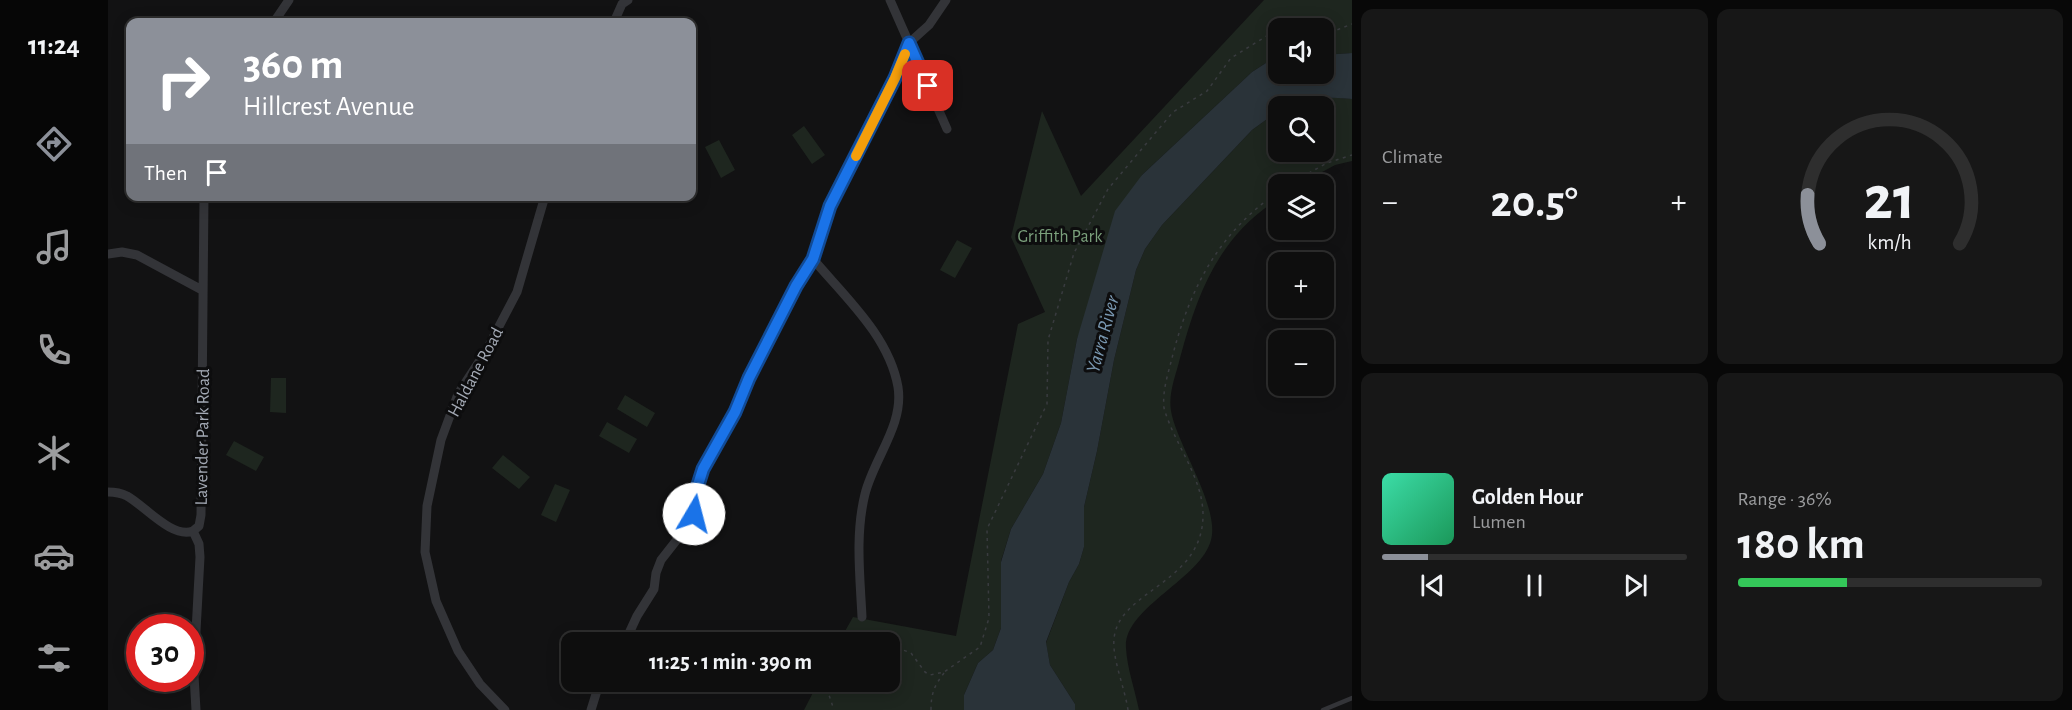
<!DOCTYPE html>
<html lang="en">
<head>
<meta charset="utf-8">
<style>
	body { margin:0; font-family:"Alegreya Sans",sans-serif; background:#171717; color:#f1f3f6; height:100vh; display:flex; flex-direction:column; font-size:22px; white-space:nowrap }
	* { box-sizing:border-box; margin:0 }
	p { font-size:20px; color:#9b9c9e }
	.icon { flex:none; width:33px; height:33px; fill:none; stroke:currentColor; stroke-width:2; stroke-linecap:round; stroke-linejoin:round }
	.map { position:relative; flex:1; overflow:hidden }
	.drawer { display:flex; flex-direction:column; gap:9px; padding:9px; background:#080808; width:720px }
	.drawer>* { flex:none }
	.hud { position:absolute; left:18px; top:18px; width:570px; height:183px; border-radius:12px; box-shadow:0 3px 15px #0003,0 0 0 2px #2e2e2e; background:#8c9099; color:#fff; overflow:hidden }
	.tools { position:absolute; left:1160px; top:18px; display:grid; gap:12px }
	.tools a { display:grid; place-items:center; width:66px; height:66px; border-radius:12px; background:#0e0e0e; box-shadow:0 3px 15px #0003,0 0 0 2px #2e2e2e; font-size:30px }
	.speed { position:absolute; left:18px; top:614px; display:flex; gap:12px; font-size:30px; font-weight:700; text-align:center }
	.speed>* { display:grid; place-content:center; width:78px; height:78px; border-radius:50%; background:#0e0e0e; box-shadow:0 3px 15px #0003,0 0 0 2px #2e2e2e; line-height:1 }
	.speed .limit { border:9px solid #d22; background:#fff; color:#111 }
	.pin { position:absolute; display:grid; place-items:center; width:51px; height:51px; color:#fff; margin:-26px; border-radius:12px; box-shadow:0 3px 9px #0006 }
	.me { position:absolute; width:66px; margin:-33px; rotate:8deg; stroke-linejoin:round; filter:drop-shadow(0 0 4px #0008) }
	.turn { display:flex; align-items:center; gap:21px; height:126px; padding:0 18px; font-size:27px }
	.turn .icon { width:78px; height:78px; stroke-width:2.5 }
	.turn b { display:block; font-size:42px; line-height:51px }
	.then { display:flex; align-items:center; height:57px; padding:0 18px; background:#0003; gap:12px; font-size:22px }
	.big { font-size:45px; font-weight:700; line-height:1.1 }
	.drawer .card { flex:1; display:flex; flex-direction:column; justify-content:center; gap:9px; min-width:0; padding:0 21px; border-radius:12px; background:#171717 }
	.drawer .dial { align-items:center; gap:0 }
	.dial svg { height:156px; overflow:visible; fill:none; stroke:#2e2e2e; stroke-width:7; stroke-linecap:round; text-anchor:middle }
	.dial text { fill:#f1f3f6; stroke:none }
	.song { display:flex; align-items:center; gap:18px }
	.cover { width:72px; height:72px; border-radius:9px; background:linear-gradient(135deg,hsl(160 70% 55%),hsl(150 70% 35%)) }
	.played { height:6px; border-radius:3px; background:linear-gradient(90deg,#8c9099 15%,#2e2e2e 15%) }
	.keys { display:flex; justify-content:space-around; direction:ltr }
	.heat { display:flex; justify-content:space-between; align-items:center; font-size:33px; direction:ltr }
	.charge { height:9px; border-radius:4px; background:linear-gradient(90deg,#34c759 36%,#2e2e2e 0) }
	.drawer .tiles { flex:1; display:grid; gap:9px; grid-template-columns:repeat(2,1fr) }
	.trip { position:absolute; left:453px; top:632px; width:339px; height:60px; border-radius:12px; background:#0e0e0e; box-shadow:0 3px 15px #0003,0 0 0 2px #2e2e2e; font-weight:700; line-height:60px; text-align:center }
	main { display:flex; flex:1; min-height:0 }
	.dock { display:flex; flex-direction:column; width:108px; justify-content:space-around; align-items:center; background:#060606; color:#9b9c9e }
	.dock .icon { width:42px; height:42px }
	.dock .on { color:#8c9099 }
	.dock b { font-size:27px; color:#f1f3f6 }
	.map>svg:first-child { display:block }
	.green { fill:#1e261f }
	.water { fill:#2a3339 }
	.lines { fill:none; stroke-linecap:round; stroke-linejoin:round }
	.path { stroke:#393b3f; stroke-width:1.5; stroke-dasharray:3 4.5; stroke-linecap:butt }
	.service { stroke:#333438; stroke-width:4.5 }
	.minor { stroke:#333438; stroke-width:9 }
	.route-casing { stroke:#114b97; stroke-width:15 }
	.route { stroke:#1a73e8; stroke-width:10 }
	.slow { stroke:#f59e0b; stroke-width:10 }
	.labels { text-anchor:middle; stroke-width:6; stroke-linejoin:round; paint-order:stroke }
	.park-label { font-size:18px; fill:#7a9f7b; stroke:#0d0d0e }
	.street-label { font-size:18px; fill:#a3a9b4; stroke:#0d0d0e }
	.water-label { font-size:20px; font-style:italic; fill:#7997b0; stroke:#0d0d0e }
</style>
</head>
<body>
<main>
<nav class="dock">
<b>11:24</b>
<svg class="icon on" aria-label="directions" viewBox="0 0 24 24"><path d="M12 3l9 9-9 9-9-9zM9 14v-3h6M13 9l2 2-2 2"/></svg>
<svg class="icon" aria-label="music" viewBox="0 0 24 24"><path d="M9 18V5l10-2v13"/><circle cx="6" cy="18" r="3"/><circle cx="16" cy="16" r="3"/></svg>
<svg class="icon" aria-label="phone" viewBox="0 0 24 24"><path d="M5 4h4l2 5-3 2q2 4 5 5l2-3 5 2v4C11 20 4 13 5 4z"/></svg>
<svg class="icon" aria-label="climate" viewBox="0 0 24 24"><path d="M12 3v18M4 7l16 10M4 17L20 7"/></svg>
<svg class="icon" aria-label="car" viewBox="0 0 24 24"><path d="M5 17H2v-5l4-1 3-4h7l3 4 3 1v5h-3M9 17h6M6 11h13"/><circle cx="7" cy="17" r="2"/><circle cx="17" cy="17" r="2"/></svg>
<svg class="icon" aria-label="filters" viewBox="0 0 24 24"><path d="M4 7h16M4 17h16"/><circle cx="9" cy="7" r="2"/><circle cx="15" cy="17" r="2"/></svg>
</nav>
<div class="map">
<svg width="1244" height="710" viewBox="0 0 1244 710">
	<rect width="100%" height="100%" fill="#121213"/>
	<!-- green -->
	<path class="green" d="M1156,0H1244V53L1215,55V28H1170V59L1161,61L1144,72L1034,175L969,339L953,423L935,474L903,529L893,561V628L885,650L870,663L856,695V710H696L711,681H782V642H731L745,617L848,636L910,324L937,312L903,237L934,111L973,196Z
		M1222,97L1244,99V161L1227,165L1192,184H1170V199C1110,238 1090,292 1072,358C1068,375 1060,393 1063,411C1069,445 1112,507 1103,540C1093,579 1015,608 1018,648C1019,668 1027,690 1031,710H967V704L942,665L938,643L961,582L971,564L976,547V507L989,451L1006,360L1028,270L1037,249L1054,225L1144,130L1170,111V152H1215V106H1178L1199,99Z
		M696,126L717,155L704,164L684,135Z
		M611,140L627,170L613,178L597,147Z
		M849,240L864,248L847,278L832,270Z
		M163,378H178V413L162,412Z
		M517,395L547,413L539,427L509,409Z
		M499,422L529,439L521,453L491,436Z
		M126,441L156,457L148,471L118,455Z
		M395,455L422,477L411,489L384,468Z
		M447,484L462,490L448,522L433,515Z"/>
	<!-- water -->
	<path class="water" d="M1244,53V99C1229,98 1214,96 1199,99C1189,101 1181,106 1170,106V111L1144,130L1054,225L1037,249L1028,270L1006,360L989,451L976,507V547L971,564L961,582L938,642L942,665L967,704V710H856V695L870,663L885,650L893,628V562L903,529L935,474L953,423L969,339L1007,211L1034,175L1144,72L1161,61L1170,59V74H1215V55Z"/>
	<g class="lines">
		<!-- path -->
		<path class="path" d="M1171,28H1178
			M1215,33H1221L1244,24
			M1181,184L1219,163L1244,155
			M744,642L747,636
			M768,642H773
			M782,645L803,653L817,672L822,675L836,672L872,647L881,618L879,529L939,404L940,340L966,253L1000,189L1065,112L1099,91L1123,58L1170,29
			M724,681L721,695L726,710
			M823,710C823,694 826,686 836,673
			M1020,710C1017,689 1004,658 1006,639C1010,590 1095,584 1095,515C1095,477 1066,444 1056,408C1054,390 1061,371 1065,354C1083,286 1111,233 1170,192"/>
		<!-- service -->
		<path class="service" d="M1215,710L1244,698"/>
		<!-- minor -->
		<path class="minor" d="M782,0L839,129
			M166,22L181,0
			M506,22L514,4L520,0
			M0,254L14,252L29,255L94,290
			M705,259C737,297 781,336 790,387C796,425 766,458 757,494C747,534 752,576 754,617
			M0,492C6,492 13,493 19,496C37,506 64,539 85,531
			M85,531L91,526L93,515L96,196
			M85,531L91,544L92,557L88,631L85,658L88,710
			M517,642L529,616L546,589L548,573L553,560L582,523L586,514L589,488L595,469L627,412L641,378L688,286L705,259L722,206L787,78L801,43L821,25L838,0
			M397,710L372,684L350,651L328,601L317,552L319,506L333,440L350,394L378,351L409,292L437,196
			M483,710L492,681"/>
	</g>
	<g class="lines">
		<!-- route casing -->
		<g class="route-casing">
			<path id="route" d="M586,514L589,488L595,469L627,412L641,378L688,286L705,259L722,206L787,78L801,43L820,86"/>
		</g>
		<!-- route -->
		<use href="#route" class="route"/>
		<!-- slow -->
		<path class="slow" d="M748,156L787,78L797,54"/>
	</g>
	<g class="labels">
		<!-- park labels -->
		<g class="park-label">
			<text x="952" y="242">Griffith Park</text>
		</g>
		<!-- street labels -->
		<g class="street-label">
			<text transform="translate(367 372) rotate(-62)" y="6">Haldane Road</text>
			<text transform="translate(94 437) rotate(-89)" y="6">Lavender Park Road</text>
		</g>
		<!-- water labels -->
		<g class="water-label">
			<text transform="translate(994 334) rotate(-75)" y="7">Yarra River</text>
		</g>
	</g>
</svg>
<div class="tools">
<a><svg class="icon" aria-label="sound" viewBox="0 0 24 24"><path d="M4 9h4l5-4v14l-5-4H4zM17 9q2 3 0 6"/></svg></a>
<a><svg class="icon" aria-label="search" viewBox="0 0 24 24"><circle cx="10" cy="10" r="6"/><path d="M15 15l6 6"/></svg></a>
<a><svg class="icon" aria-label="layers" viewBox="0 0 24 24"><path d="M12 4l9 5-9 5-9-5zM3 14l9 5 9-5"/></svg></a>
<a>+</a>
<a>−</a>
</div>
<div class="speed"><div class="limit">30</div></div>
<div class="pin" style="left:820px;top:86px;background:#d93025"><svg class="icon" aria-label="arrive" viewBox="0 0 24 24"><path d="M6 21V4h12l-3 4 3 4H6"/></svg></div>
<svg class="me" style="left:586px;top:514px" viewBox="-20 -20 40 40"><circle r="19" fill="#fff"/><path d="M0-13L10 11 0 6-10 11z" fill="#1a73e8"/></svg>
<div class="trip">11:25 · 1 min · 390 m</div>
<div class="hud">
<div class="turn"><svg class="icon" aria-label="right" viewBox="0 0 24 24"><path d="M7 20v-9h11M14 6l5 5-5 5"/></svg><div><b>360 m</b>Hillcrest Avenue</div></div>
<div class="then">Then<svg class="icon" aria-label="arrive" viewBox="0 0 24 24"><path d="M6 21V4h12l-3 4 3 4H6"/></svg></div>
</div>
</div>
<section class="drawer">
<div class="tiles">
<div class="card"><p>Climate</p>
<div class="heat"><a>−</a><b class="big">20.5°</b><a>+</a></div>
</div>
<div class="card dial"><svg viewBox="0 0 100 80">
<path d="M14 69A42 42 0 1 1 86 69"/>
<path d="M14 69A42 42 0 0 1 8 44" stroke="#8c9099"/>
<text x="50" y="56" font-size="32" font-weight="700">21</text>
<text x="50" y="72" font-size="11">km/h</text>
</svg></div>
<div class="card">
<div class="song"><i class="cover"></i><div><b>Golden Hour</b><p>Lumen</p></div></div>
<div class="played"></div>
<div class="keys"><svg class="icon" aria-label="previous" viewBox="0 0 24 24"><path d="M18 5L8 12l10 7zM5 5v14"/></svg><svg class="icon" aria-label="pause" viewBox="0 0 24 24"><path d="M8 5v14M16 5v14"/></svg><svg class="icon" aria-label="next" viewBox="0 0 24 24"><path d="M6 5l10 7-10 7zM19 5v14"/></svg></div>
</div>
<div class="card"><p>Range · 36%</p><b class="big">180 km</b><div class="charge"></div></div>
</div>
</section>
</main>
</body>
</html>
